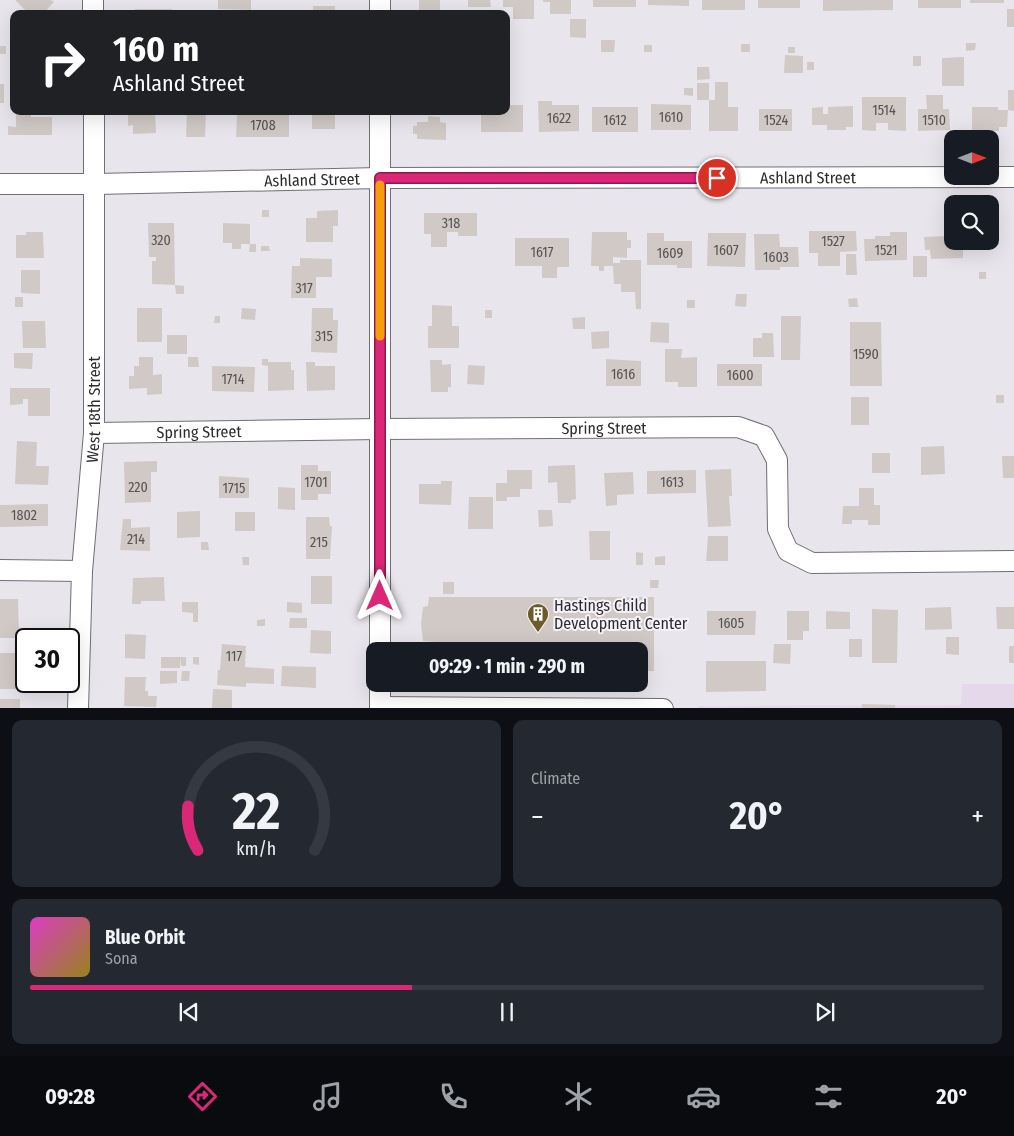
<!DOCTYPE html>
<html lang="en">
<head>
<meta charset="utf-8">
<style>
	body { margin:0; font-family:"Fira Sans Condensed",sans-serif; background:#242831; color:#f1f3f6; height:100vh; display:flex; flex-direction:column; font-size:19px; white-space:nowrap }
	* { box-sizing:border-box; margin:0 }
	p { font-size:16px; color:#9ea1a6 }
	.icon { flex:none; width:28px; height:28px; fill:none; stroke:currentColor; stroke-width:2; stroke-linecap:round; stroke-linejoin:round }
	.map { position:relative; height:708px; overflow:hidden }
	.panel { display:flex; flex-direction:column; gap:12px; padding:12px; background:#0d0f14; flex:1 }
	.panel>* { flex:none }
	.banner { position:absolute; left:10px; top:10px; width:500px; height:105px; border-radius:10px; box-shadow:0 5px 20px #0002; background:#202124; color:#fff; overflow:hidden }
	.needle { width:32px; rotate:90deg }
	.controls { position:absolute; left:944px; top:130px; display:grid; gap:10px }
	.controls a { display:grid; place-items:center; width:55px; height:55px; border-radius:10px; background:#171b24; box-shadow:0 5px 20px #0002; font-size:25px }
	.speed { position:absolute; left:15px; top:628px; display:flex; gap:10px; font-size:25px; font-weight:700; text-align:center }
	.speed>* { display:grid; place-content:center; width:65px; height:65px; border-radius:50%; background:#171b24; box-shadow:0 5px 20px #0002; line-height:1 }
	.speed .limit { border:2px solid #111; border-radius:8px; background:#fff; color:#111 }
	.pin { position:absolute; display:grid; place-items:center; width:42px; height:42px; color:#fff; margin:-21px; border:2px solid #fff; border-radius:50%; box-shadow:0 1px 5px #0007 }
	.me { position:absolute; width:55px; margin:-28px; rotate:0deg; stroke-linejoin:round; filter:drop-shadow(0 0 4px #0008) }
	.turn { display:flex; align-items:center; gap:18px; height:105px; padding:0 20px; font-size:22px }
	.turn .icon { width:65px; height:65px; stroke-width:2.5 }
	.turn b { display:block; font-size:35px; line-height:42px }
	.big { font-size:38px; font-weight:700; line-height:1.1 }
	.panel .card { flex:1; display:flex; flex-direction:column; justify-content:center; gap:8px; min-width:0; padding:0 18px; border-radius:10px; background:#242831 }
	.panel .dial { align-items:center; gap:0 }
	.dial svg { height:130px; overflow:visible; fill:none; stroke:#363941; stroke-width:7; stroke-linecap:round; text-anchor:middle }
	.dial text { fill:#f1f3f6; stroke:none }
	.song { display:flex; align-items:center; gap:15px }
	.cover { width:60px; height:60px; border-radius:8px; background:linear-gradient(135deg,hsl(310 70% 55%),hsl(50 70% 35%)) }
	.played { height:5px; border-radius:2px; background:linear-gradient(90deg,#db2777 40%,#363941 40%) }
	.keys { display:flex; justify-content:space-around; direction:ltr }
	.heat { display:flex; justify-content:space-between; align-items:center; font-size:28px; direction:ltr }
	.panel .tiles { flex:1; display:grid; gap:12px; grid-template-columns:1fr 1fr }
	.card:last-child { grid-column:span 2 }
	.trip { position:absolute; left:366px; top:642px; width:282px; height:50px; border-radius:10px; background:#171b24; box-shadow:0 5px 20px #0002; font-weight:700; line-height:50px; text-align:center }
	.menu { display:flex; height:80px; justify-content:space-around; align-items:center; background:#090b0e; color:#9ea1a6 }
	.menu .icon { width:35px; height:35px }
	.menu .selected { color:#db2777 }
	.menu b { font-size:22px; color:#f1f3f6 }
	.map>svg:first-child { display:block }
	.commercial { fill:#e5d8eb }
	.building { fill:#d0c9c6 }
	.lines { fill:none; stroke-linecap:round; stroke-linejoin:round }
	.minor-casing { stroke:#706f74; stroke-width:22 }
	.minor { stroke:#fff; stroke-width:20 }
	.route-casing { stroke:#8e194d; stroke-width:12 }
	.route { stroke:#db2777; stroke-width:9 }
	.slow { stroke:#f59e0b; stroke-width:9 }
	.labels { text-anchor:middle; stroke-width:4; stroke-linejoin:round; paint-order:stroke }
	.number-label { font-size:14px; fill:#555253 }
	.street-label { font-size:16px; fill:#2c2b2d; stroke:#f5f3f9 }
	.poi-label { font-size:16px; fill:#2c2b2d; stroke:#f5f3f9; text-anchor:start }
</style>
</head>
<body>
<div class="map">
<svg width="1014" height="709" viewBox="0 0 1014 709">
	<rect width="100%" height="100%" fill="#e8e6ec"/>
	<!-- commercial -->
	<path class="commercial" d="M962,684H1014V708L698,709V706L961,705Z"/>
	<!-- building -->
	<path class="building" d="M16,0H51L54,2L43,14H29L16,1Z
		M218,0H251V10L218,9Z
		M419,0H440V14H419Z
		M468,0H490L491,7H468Z
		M503,0H534V19H513V7H503Z
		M543,0H571V14H550V2H543Z
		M593,0H636V7H593Z
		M648,0H689V6L648,5Z
		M702,0H745V10H702Z
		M758,0H800V8H758Z
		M823,0H893V10L823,11Z
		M918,0H961V8H918Z
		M970,0H1004V3H970Z
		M313,6H335V14H313Z
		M135,9H172V14H135Z
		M1007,9H1014V27H1007Z
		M570,19H586V38L570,37Z
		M601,40H615L614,52H601Z
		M966,43H976L975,50L966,51Z
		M741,44H750V52H741Z
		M644,45H652V52H644Z
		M0,46H6V54H0Z
		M788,47H795V53H788Z
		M785,55L803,56V73H784Z
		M913,56H921V66H913Z
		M964,57V86H942V58Z
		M807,62H814V70H807Z
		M697,67H709L710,79L697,80Z
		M715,82H728V107H738V131H709V100H715Z
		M697,83H709V100H697Z
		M0,84H4V103H0Z
		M684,88H693V96L684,95Z
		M1008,90H1014V111L1008,110Z
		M926,95H943V109H949L950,130L918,131V109H927Z
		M862,97H906V131L888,130V123H876V131L862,130Z
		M538,101H552V105H579V131L539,132Z
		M651,104L691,105V130H651Z
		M506,105H523V132H481V111H506Z
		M853,106V127H846V130H827V125H812V108L823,107V114H828V107Z
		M592,107H638V132H592Z
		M972,107H998V110H1008L1007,127H999V131H972Z
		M759,109H792V131H759Z
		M16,111H31V117H52V135H8V126L16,127Z
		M134,111H155L156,133L133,134V125L128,126V112Z
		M187,111H206L205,137H186Z
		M312,111H335V129H312Z
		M237,114H289V137H236Z
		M428,116L440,117V122L446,123V140L417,139V134H413V126H417V122H428Z
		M262,210H269V217H262Z
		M338,210V226H333V242H306V218H317V211Z
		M424,213H477V236H458V232H447V247H431V234H424Z
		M148,223H174L175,285L152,284V261H156V257H149Z
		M223,223L250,224V244H256V252H249L250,244H241V249H232V243H223Z
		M809,231H856L857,251L840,252V266H818V253H809Z
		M26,232H43L44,258H16V235H26Z
		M592,232H627V240H631V248H627V258L613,257V263H620V260H641V309H636L635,292H621V284H614L613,266H604V271H599V266H591Z
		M890,232H907V260L865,261L864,239H875V236H890Z
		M647,233H664V241H692V268H677V265H647Z
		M708,233H746L745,267L707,266Z
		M946,233H952V241H963V258L931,259L930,250H925L924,237L946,236Z
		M754,234H779L780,247H798L799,267H780V270H755Z
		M515,238H569V267H557V278H542V266H515Z
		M261,246H269L270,251H261Z
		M846,254H856L857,275H846Z
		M913,256H927V277H913Z
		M300,258L332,259V277H316V298H291L292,266H300Z
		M21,270H40V294L21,293Z
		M979,272H986V279H979Z
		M175,285L184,286V294H176Z
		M736,294H747L746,307L735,306Z
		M15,297H23V307H15Z
		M857,298L858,307H849L848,299Z
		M687,300H695V308H687Z
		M432,305L452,306V326H459V348H428V326H432Z
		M137,308H162V342H137Z
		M242,308L256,309L255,320L241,319Z
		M312,308H333V320H338L337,353L311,352Z
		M485,310H492V318H485Z
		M215,316H220V323H214Z
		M781,316H801L800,360H781Z
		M585,317V329H573L572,318Z
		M22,321H45L46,348H23Z
		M651,322L669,323V343L650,342Z
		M850,322H881L882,386H850Z
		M609,331V348L592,349L591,332Z
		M762,333H773L774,357H753V338H762Z
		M167,335H187V354H167Z
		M665,349H682L681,358L697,357V387H678V382H665Z
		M14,353H33L32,369L14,368Z
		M139,357H153V375L162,374V394L147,395V388L129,389V376H134V366H139Z
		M188,357H198L199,367H188Z
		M262,359H268V362H291V370H294V390L268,391V366L262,365Z
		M606,359L641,361V386H606Z
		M430,360H442V365L451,364V387H448V392H431Z
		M306,362H315V366H335V390L307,391Z
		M717,364H762V386H717Z
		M468,365L485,366L484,385L467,384Z
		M212,366L255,367L254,392L212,391Z
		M10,388H50V416H28V399H23V404L10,405Z
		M996,395H1004V403H996Z
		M851,397H869V425H851Z
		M17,441L37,442L36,466H49L48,485L15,484Z
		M944,446L945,474L921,475V447Z
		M872,453H890V473H872Z
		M1002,456H1014V478H1003Z
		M157,461V472H151V502L125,503L124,462Z
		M301,465H318V471H331V494H318V500H301Z
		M575,465L576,499L571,500V503H558L557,482L548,483V466Z
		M731,469L732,496H729L731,526L708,527L705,470Z
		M507,470H532V489H520V497H507V501H496V483H507Z
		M696,470V493L647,494V471Z
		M633,472L634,494L617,495V505L606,506L604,473Z
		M219,476L249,478V498H219Z
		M441,481H452L451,505L419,504V484H441Z
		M278,487L295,488V510L278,509Z
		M859,488H874V505H880V525H868V520H852V524H842L843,506H859Z
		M469,497H493V529H468Z
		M48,504V526L0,527V505Z
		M538,510H552L553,526L539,527Z
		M200,511V537L177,538V512Z
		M235,512H255V531H235Z
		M306,517H329L330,526H332L330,559H306Z
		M123,519H131V528L150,527V551L120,550Z
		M589,531H610V560H590Z
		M708,536H728V561H706Z
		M201,542H208L209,550H201Z
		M636,552L643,553V565H636Z
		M665,556V565H655V557Z
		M242,557H249V565H243Z
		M311,576H332V604H311Z
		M164,577L165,601H141V604H132L133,578Z
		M650,580H659L658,588H650Z
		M443,582H454V594H443Z
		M429,597H654V671H640V651H436V642L423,641L421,624L423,607L428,606Z
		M0,599H18L19,638H0Z
		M182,602H198V622H193V613L182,612Z
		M287,602L302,603V613L287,612Z
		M951,607L952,629L925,630V608Z
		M996,607H1014V629H997Z
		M872,609L898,610L897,663H872Z
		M707,611H756L755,635H707Z
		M787,611H809V631H803V640H787Z
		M826,611L850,612V629H826Z
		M290,618H307V628H289Z
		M265,619V626H257V620Z
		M311,630L331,631V654L310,653Z
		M125,634L146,635L145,659L125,658Z
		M946,637H959V655L946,654Z
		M849,639H862V657H849Z
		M222,644L246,646L245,667L274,669V684L246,683V687L217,685L218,670H220Z
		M774,644H791L790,664L773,663Z
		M1009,646H1014V663H1009Z
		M0,653H20L18,689H0Z
		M161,657H180V668H161Z
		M180,657H186V666H181Z
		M193,657H199V665L193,664Z
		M706,661H766V691L706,692Z
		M282,666L316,667V688L281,686Z
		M160,671H177V683L160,684Z
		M182,671H190L189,681H181Z
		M125,677H146L145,691H148V696H157L156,707L124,706Z
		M213,689L232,690V708H212Z
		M0,699H20V709H0Z
		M862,704L895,705V709H862Z"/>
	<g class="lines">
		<!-- minor casing -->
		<g class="minor-casing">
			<g id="minor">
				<path d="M93,0V14"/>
				<path d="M380,14V0"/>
				<path d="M380,111V651"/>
				<path id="s1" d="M0,184H95L380,178L1014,177"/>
				<path id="s2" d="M94,433L380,429L738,427L764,436L777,460L778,529L788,551L812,563L1014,561"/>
				<path d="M0,570L82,571"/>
				<path d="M380,707L663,709"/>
				<path id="s3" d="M78,709L82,571L94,433V111"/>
				<path d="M380,709V684"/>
			</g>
		</g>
		<!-- minor -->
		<use href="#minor" class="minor"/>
	</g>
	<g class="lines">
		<!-- route casing -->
		<g class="route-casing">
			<path id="route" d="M380,596V178H717"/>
		</g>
		<!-- route -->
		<use href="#route" class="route"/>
		<!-- slow -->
		<path class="slow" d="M380,185V336"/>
	</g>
	<!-- icons -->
	<defs>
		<g id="building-pin" transform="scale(1.125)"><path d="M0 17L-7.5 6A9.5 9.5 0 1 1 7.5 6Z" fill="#6d5b29" stroke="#f5f3f9"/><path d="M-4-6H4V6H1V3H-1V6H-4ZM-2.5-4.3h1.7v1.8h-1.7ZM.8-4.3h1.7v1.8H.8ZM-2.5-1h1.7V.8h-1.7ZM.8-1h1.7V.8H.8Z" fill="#fff"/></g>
	</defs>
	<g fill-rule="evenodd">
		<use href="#building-pin" x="538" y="614"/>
	</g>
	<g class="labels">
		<!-- number labels -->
		<g class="number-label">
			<text x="884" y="115">1514</text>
			<text x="671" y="122">1610</text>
			<text x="559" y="123">1622</text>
			<text x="615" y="125">1612</text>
			<text x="776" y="125">1524</text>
			<text x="934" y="125">1510</text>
			<text x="263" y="130">1708</text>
			<text x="451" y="228">318</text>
			<text x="161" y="245">320</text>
			<text x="833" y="246">1527</text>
			<text x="726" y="255">1607</text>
			<text x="886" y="255">1521</text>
			<text x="542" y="257">1617</text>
			<text x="670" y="258">1609</text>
			<text x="776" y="262">1603</text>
			<text x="304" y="293">317</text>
			<text x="324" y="341">315</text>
			<text x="866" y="359">1590</text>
			<text x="623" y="379">1616</text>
			<text x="740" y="380">1600</text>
			<text x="233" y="384">1714</text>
			<text x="316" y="487">1701</text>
			<text x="672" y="487">1613</text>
			<text x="138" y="492">220</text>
			<text x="234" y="493">1715</text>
			<text x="24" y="520">1802</text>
			<text x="136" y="544">214</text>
			<text x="319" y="547">215</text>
			<text x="731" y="628">1605</text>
			<text x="234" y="661">117</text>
		</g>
		<!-- street labels -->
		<g class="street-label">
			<text dy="6" stroke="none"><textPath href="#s1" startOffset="808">Ashland Street</textPath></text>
			<text dy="6" stroke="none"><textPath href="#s1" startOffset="312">Ashland Street</textPath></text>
			<text dy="6" stroke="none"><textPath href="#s3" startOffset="300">West 18th Street</textPath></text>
			<text dy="6" stroke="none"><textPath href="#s2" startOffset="510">Spring Street</textPath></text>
			<text dy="6" stroke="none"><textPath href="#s2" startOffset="105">Spring Street</textPath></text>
		</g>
		<!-- poi labels -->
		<g class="poi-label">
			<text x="554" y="611">Hastings Child<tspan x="554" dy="18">Development Center</tspan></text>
		</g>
	</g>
</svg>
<div class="controls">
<a><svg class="needle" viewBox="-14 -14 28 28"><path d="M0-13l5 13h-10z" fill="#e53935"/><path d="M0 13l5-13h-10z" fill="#9ea1a6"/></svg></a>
<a><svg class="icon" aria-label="search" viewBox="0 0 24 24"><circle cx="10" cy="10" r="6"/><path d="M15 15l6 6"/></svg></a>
</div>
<div class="speed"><div class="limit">30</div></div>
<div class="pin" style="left:717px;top:178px;background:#d93025"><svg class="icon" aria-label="arrive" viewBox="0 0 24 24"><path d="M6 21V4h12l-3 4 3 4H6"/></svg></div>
<svg class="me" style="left:380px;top:596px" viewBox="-20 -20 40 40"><path d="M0-17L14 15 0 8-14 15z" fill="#db2777" stroke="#fff" stroke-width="4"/></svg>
<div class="trip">09:29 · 1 min · 290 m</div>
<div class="banner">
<div class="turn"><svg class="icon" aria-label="right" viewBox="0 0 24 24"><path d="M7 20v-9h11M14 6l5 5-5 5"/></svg><div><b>160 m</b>Ashland Street</div></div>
</div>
</div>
<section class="panel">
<div class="tiles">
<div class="card dial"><svg viewBox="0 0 100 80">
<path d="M14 69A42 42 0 1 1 86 69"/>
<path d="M14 69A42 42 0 0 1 8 42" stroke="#db2777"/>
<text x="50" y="56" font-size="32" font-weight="700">22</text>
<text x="50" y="72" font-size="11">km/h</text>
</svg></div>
<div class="card"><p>Climate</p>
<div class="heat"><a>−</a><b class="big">20°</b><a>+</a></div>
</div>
<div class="card">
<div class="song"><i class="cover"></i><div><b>Blue Orbit</b><p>Sona</p></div></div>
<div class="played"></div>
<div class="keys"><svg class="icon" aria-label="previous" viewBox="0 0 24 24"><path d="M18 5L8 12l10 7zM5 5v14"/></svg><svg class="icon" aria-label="pause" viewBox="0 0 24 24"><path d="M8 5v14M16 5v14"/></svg><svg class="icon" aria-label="next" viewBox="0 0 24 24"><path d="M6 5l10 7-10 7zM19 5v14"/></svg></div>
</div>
</div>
</section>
<nav class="menu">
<b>09:28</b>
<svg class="icon selected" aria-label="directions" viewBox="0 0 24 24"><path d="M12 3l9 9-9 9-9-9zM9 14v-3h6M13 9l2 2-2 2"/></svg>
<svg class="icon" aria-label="music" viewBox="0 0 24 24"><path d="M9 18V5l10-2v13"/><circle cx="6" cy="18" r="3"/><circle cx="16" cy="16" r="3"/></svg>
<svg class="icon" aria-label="phone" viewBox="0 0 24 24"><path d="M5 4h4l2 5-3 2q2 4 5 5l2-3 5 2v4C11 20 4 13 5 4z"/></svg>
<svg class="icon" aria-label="climate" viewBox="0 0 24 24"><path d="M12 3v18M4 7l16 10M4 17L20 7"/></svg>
<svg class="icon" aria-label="car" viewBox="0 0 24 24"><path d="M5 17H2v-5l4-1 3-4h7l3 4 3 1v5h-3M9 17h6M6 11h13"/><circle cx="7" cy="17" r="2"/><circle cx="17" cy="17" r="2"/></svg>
<svg class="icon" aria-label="filters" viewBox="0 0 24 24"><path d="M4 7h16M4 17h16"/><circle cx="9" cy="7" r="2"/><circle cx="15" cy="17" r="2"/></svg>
<b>20°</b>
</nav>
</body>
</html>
